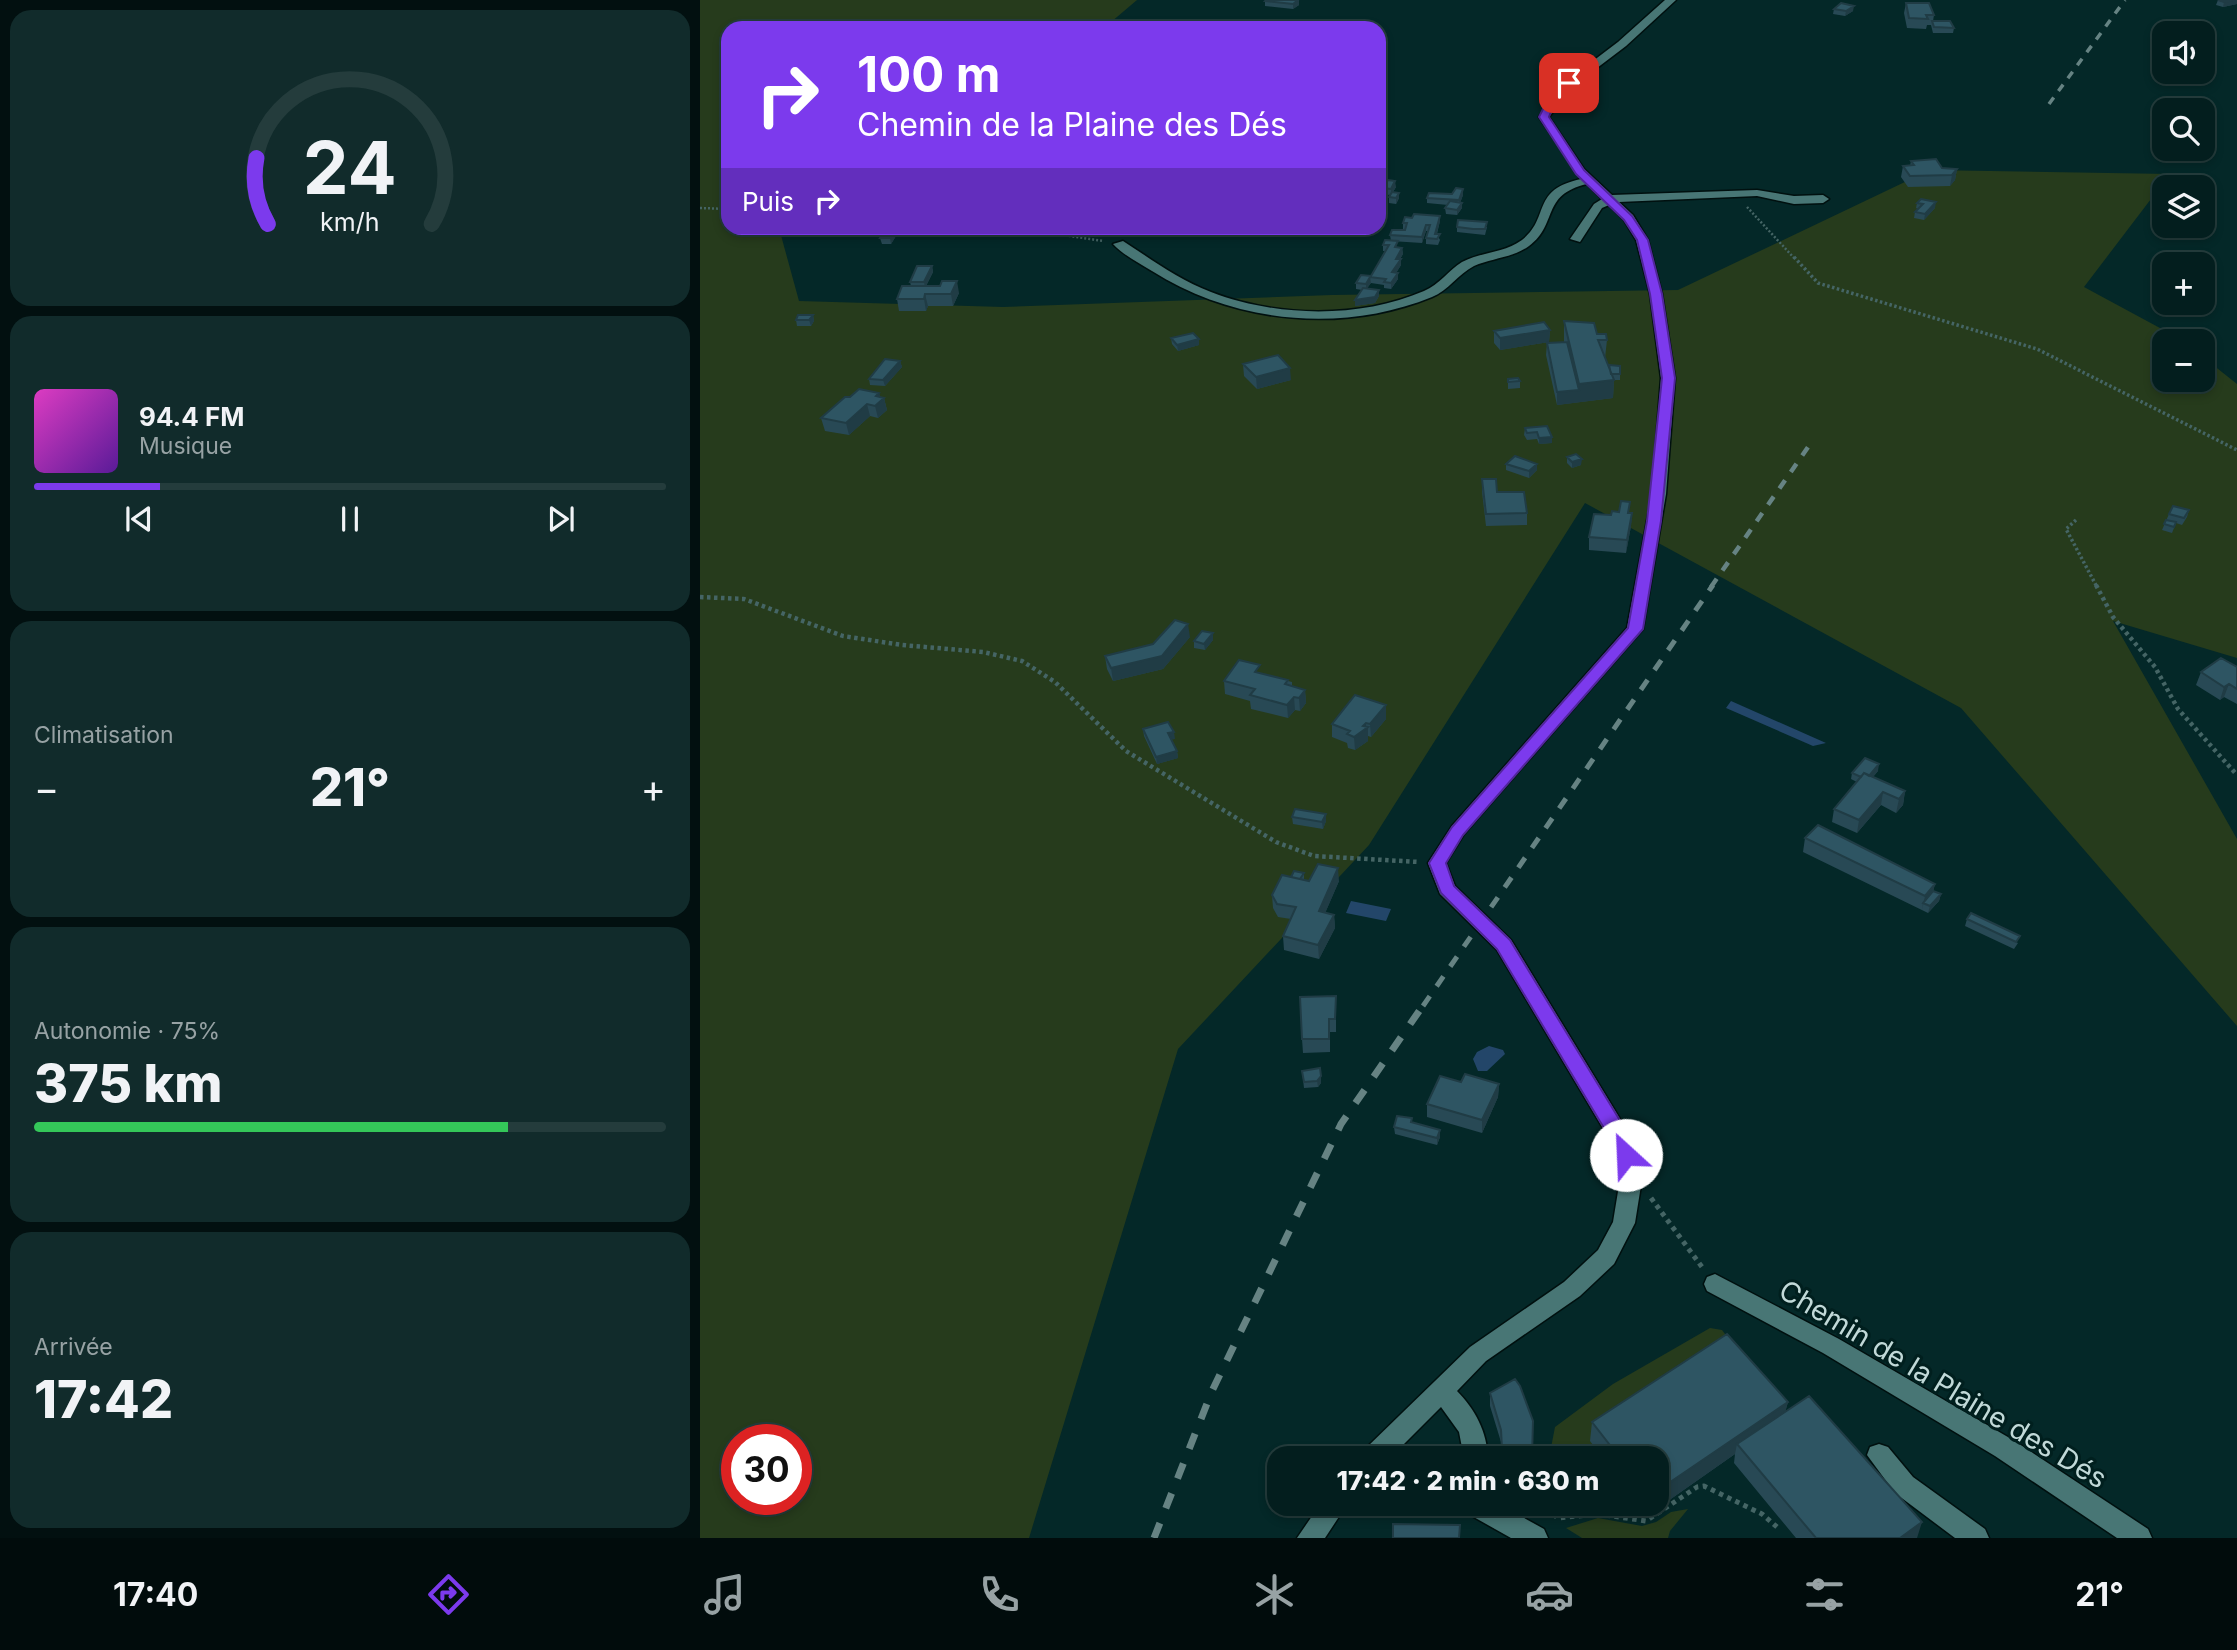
<!DOCTYPE html>
<html lang="fr">
<head>
<meta charset="utf-8">
<style>
	body { margin:0; font-family:Inter,sans-serif; background:#112b2b; color:#f1f3f6; height:100vh; display:flex; flex-direction:column; font-size:26px; white-space:nowrap }
	* { box-sizing:border-box; margin:0 }
	p { font-size:23px; color:#97a2a4 }
	.icon { flex:none; width:38px; height:38px; fill:none; stroke:currentColor; stroke-width:2; stroke-linecap:round; stroke-linejoin:round }
	.map { position:relative; flex:1; overflow:hidden }
	.sheet { display:flex; flex-direction:column; gap:10px; padding:10px; background:#021010; width:700px }
	.sheet>* { flex:none }
	.hud { position:absolute; left:21px; top:21px; width:665px; height:214px; border-radius:21px; box-shadow:0 4px 10px #0003,0 0 0 2px #243c3c; background:#7c3aed; color:#fff; overflow:hidden }
	.buttons { position:absolute; left:1452px; top:21px; display:grid; gap:14px }
	.buttons a { display:grid; place-items:center; width:63px; height:63px; border-radius:14px; background:#031e1e; box-shadow:0 4px 10px #0003,0 0 0 2px #243c3c; font-size:35px }
	.speed { position:absolute; left:21px; top:1424px; display:flex; gap:14px; font-size:35px; font-weight:700; text-align:center }
	.speed>* { display:grid; place-content:center; width:91px; height:91px; border-radius:50%; background:#031e1e; box-shadow:0 4px 10px #0003,0 0 0 2px #243c3c; line-height:1 }
	.speed .limit { border:10px solid #d22; background:#fff; color:#111 }
	.pin { position:absolute; display:grid; place-items:center; width:60px; height:60px; color:#fff; margin:-30px; border-radius:14px; box-shadow:0 4px 10px #0006 }
	.me { position:absolute; width:77px; margin:-38px; rotate:335deg; stroke-linejoin:round; filter:drop-shadow(0 0 5px #0008) }
	.turn { display:flex; align-items:center; gap:24px; height:147px; padding:0 21px; font-size:32px }
	.turn .icon { width:91px; height:91px; stroke-width:2.5 }
	.turn b { display:block; font-size:49px; line-height:60px }
	.then { display:flex; align-items:center; height:66px; padding:0 21px; background:#0003; gap:14px; font-size:26px }
	.big { font-size:52px; font-weight:800; line-height:1.1 }
	.sheet .tile { flex:1; display:flex; flex-direction:column; justify-content:center; gap:10px; min-width:0; padding:0 24px; border-radius:21px; background:#112b2b }
	.sheet .dial { align-items:center; gap:0 }
	.dial svg { height:182px; overflow:visible; fill:none; stroke:#243c3c; stroke-width:7; stroke-linecap:round; text-anchor:middle }
	.dial text { fill:#f1f3f6; stroke:none }
	.song { display:flex; align-items:center; gap:21px }
	.cover { width:84px; height:84px; border-radius:10px; background:linear-gradient(135deg,hsl(310 70% 55%),hsl(270 70% 35%)) }
	.played { height:7px; border-radius:4px; background:linear-gradient(90deg,#7c3aed 20%,#243c3c 20%) }
	.keys { display:flex; justify-content:space-around; direction:ltr }
	.heat { display:flex; justify-content:space-between; align-items:center; font-size:38px; direction:ltr }
	.charge { height:10px; border-radius:5px; background:linear-gradient(90deg,#34c759 75%,#243c3c 0) }
	.trip { position:absolute; left:567px; top:1446px; width:402px; height:70px; border-radius:21px; background:#031e1e; box-shadow:0 4px 10px #0003,0 0 0 2px #243c3c; font-weight:800; line-height:70px; text-align:center }
	.tabs { display:flex; height:112px; justify-content:space-around; align-items:center; background:#010c0c; color:#97a2a4 }
	.tabs .icon { width:49px; height:49px }
	.tabs .active { color:#7c3aed }
	.tabs b { font-size:32px; color:#f1f3f6 }
	main { display:flex; flex:1; min-height:0 }
	.map>svg:first-child { display:block }
	.green { fill:#263b1c; fill-rule:evenodd }
	.water { fill:#234669 }
	.lines { fill:none; stroke-linecap:round; stroke-linejoin:round }
	.minor-casing { stroke:#00100f; stroke-width:3 }
	.path-far3 { stroke:#456565; stroke-width:2.5; stroke-dasharray:2 2; stroke-linecap:butt }
	.path-far2 { stroke:#456565; stroke-width:3.5; stroke-dasharray:2.5 2.5; stroke-linecap:butt }
	.path-far1 { stroke:#456565; stroke-width:4.5; stroke-dasharray:3.5 3.5; stroke-linecap:butt }
	.path { stroke:#456565; stroke-width:5; stroke-dasharray:4.5 4.5; stroke-linecap:butt }
	.minor { fill:#487675; fill-rule:evenodd }
	.rail-far3 { stroke:#668383; stroke-width:3.5; stroke-dasharray:8 8; stroke-linecap:butt }
	.rail-far2 { stroke:#668383; stroke-width:4.5; stroke-dasharray:10 10; stroke-linecap:butt }
	.rail-far1 { stroke:#668383; stroke-width:5; stroke-dasharray:12 12; stroke-linecap:butt }
	.rail { stroke:#668383; stroke-width:7; stroke-dasharray:16 16; stroke-linecap:butt }
	.wall { fill:#284955 }
	.shaded-wall { fill:#203c45 }
	.building { fill:#2e5563; stroke:#203c45; stroke-width:2 }
	.route { fill:#7c3aed; stroke:#51269a; stroke-width:2 }
	.labels { text-anchor:middle; stroke-width:6; stroke-linejoin:round; paint-order:stroke }
	.near-street-label { font-size:28px; fill:#c1d9d8; stroke:#001f1e }
</style>
</head>
<body>
<main>
<section class="sheet">
<div class="tile dial"><svg viewBox="0 0 100 80">
<path d="M14 69A42 42 0 1 1 86 69"/>
<path d="M14 69A42 42 0 0 1 9 40" stroke="#7c3aed"/>
<text x="50" y="56" font-size="32" font-weight="700">24</text>
<text x="50" y="72" font-size="11">km/h</text>
</svg></div>
<div class="tile">
<div class="song"><i class="cover"></i><div><b>94.4 FM</b><p>Musique</p></div></div>
<div class="played"></div>
<div class="keys"><svg class="icon" aria-label="previous" viewBox="0 0 24 24"><path d="M18 5L8 12l10 7zM5 5v14"/></svg><svg class="icon" aria-label="pause" viewBox="0 0 24 24"><path d="M8 5v14M16 5v14"/></svg><svg class="icon" aria-label="next" viewBox="0 0 24 24"><path d="M6 5l10 7-10 7zM19 5v14"/></svg></div>
</div>
<div class="tile"><p>Climatisation</p>
<div class="heat"><a>−</a><b class="big">21°</b><a>+</a></div>
</div>
<div class="tile"><p>Autonomie · 75%</p><b class="big">375 km</b><div class="charge"></div></div>
<div class="tile"><p>Arrivée</p><b class="big">17:42</b></div>
</section>
<div class="map">
<svg width="1537" height="1538" viewBox="0 0 1537 1538">
	<rect width="100%" height="100%" fill="#042828"/>
	<!-- green -->
	<path class="green" d="M0,0H437L404,28H28V228H79L99,301L303,307L632,295L978,290L1230,170L1470,174L1384,287L1484,341H1465V380H1503V357L1537,384V658L1413,621L1537,839V1026L1261,708L885,503L669,845L478,1049L329,1538H0ZM37,1440H96V1500H37Z
		M1010,1328L1022,1330L1028,1338L903,1458H849L855,1427L913,1384Z
		M847,1503H939L948,1515L930,1516L900,1509L863,1514Z
		M988,1509L970,1531L968,1538H882L866,1528L898,1518L942,1526L956,1522L971,1512Z"/>
	<!-- water -->
	<path class="water" d="M1031,701L1126,743L1113,746L1026,708Z
		M651,901L691,909L686,921L646,913Z
		M789,1046L803,1050L805,1054L787,1071H778L773,1059L777,1052Z"/>
	<g class="lines">
		<!-- minor casing -->
		<g class="minor-casing">
			<path id="minor" d="M965,0H976L926,46L872,87L849,117L884,169L912,195L1057,190L1094,196L1123,195L1129,199L1123,203L1094,204L1057,196L919,202L933,215L948,240L962,294L975,378L966,494L943,629L764,834L746,863L755,886L811,940L928,1132L943,1173L935,1223L914,1264L880,1296L786,1361L757,1391C775,1409 787,1432 788,1458H764L759,1432L741,1407L690,1458H661L664,1450L770,1347L864,1282L898,1250L913,1222L921,1173L910,1140L797,950L740,894L728,863L752,826L927,628L952,494L961,378L950,294L936,240L924,220L909,205L902,208L880,242L870,239L894,204L902,199L887,184C840,195 859,224 829,246C812,258 792,258 774,266C758,274 748,291 732,297C641,334 534,323 452,271C439,263 423,255 413,244L423,241C451,259 479,280 511,292C576,317 659,319 724,291C739,285 749,270 762,262C781,252 804,253 822,240C851,217 830,190 881,179L839,117L864,83L918,42Z
				M1015,1274L1139,1339L1313,1440L1448,1529L1452,1538H1417L1295,1456L1123,1353L1007,1291L1004,1284L1007,1277Z
				M1179,1444L1188,1447L1213,1477L1285,1529L1289,1538H1255L1195,1493L1167,1455L1170,1447Z
				M621,1503H648L625,1538H597Z
				M704,1503H750L747,1511C734,1517 720,1517 707,1511Z
				M760,1503H797L844,1529L848,1538H811L763,1511Z"/>
		</g>
		<!-- path-far3 -->
		<path class="path-far3" d="M1047,207L1095,259
			M0,208L28,209
			M317,228L403,241"/>
		<!-- path-far2 -->
		<path class="path-far2" d="M1094,257L1118,283L1337,349L1537,450
			M1376,520L1366,529L1397,587"/>
		<!-- path-far1 -->
		<path class="path-far1" d="M1396,585L1413,617L1455,667L1478,709L1537,775
			M0,597L44,599L143,636L202,645L283,652L322,661L355,682L426,751L576,842L614,856L719,862"/>
		<!-- path -->
		<path class="path" d="M951,1198L1002,1267
			M839,1503L858,1518L898,1514L946,1521L997,1487L1004,1486L1062,1514L1077,1527"/>
		<!-- minor -->
		<use href="#minor" class="minor"/>
		<!-- rail-far3 -->
		<path class="rail-far3" d="M1349,104L1425,0"/>
		<!-- rail-far2 -->
		<path class="rail-far2" d="M1011,587L1113,440"/>
		<!-- rail-far1 -->
		<path class="rail-far1" d="M723,1006L1013,585"/>
		<!-- rail -->
		<path class="rail" d="M454,1538L512,1391L641,1124L724,1004"/>
	</g>
	<!-- wall -->
	<path class="wall" d="M599,0V5L593,9L565,6V1Z
		M1518,0H1537V4L1523,7L1516,5Z
		M1206,3L1234,15L1233,21L1254,28L1253,33H1233L1231,25H1227L1226,29L1207,28L1204,13Z
		M1134,9L1153,11L1145,16L1133,14Z
		M1211,161L1242,168L1257,169L1255,180L1250,186L1208,187L1201,177L1203,166H1210Z
		M696,187L693,192L699,193V198L696,204L689,203V197L690,195L681,194V188Z
		M763,195L760,203L762,208L757,215L746,214L745,208L748,205L727,203V198Z
		M1217,203L1235,208L1224,220L1214,218L1215,212L1218,209L1216,208Z
		M740,216V221L737,234L740,240L738,245L726,244V238L728,231H726L722,243L691,241L690,235L705,230L703,229V223L712,218Z
		M757,227H787L785,235L757,232Z
		M196,236L191,244H182L180,238Z
		M683,245L702,248L703,254L700,259H701V265L696,273L698,279L691,289L684,288V285L671,283L667,288L679,296L675,303L655,306L662,290L656,289V283L671,276L686,251H683Z
		M232,266L233,272L226,286L259,293L253,306H228L226,311H199L197,299L211,286L210,282Z
		M113,315L114,321L111,326H97L96,320Z
		M864,321L897,334L907,340L905,358L909,367L920,366V380H914L913,398L857,405L846,355L847,343L864,342Z
		M850,330L849,342L800,350L794,343V331Z
		M471,338L499,339V345L478,351L472,344Z
		M200,361L202,367L185,386L170,385L169,379Z
		M543,364L591,380L557,389L544,376Z
		M808,379L820,381V388L808,389Z
		M179,393L180,397L184,398L187,410L178,418L170,416L149,435L125,431L121,418L150,397Z
		M825,428L852,437V443L839,444L837,439L827,440L824,435Z
		M867,457L881,465L872,468L867,463Z
		M806,464H837V470L829,478L806,470Z
		M782,479L797,492L827,513V525L786,526L782,492Z
		M1489,510L1487,517L1482,525L1476,523L1472,533L1462,530L1469,514Z
		M929,513H932L931,526L926,553L889,550V537L911,515Z
		M513,633V640L505,650L494,648V641Z
		M490,637L463,669L413,681L407,669L405,656Z
		M1537,667V704L1524,697L1520,700L1496,685L1501,672Z
		M561,674L592,682V686L605,690L606,703L600,711L595,710L588,718L551,709L550,701L525,694L524,681Z
		M686,719L671,737L668,736V741L655,750L648,748L647,743L632,737V724Z
		M443,729L475,739H471L477,751L478,758L457,764L444,736Z
		M1178,771L1173,777L1205,791L1203,805L1196,813L1181,805L1157,833L1132,822L1134,809L1157,782L1151,779L1152,773Z
		M626,814V821L623,829L593,824L592,817Z
		M1105,838L1235,884L1233,891L1241,894L1239,901L1228,913L1103,852Z
		M604,873V880L609,881H639L625,913L634,915L635,928L619,959L584,950L583,936L591,919L578,917L573,908L572,895L591,877Z
		M1267,919L1318,943L1314,949L1265,926Z
		M636,996V1032H630V1052L603,1053L602,1039Z
		M602,1071L621,1083L618,1087L604,1088Z
		M799,1084L798,1097L782,1133L727,1117V1104Z
		M712,1122L740,1137L737,1145L695,1134L694,1127Z
		M790,1393L833,1421L832,1458H802L801,1442L790,1406Z
		M1088,1402L1085,1412L1217,1538H1096L1034,1463L1035,1454L948,1515L939,1503H957V1458H903L890,1441L892,1422Z"/>
	<!-- shaded-wall -->
	<path class="shaded-wall" d="M599,0V5L593,9V4Z
		M1534,0H1537V4L1523,7L1524,2Z
		M1154,6L1153,11L1145,16L1146,11Z
		M1257,169L1255,180L1250,186L1252,175Z
		M695,181L696,187L691,195V189Z
		M763,189V195L759,206V200Z
		M699,193V198L696,204V198Z
		M1236,202L1235,208L1224,220L1225,214Z
		M762,203V208L757,215V210Z
		M740,216V221L735,239V234Z
		M726,225V231L722,243V237Z
		M194,231L196,236L191,244L190,238Z
		M702,248L703,254L697,264L696,259Z
		M701,259V265L693,278L692,272Z
		M232,266L233,272L225,288L224,282Z
		M698,273V279L691,289V283Z
		M670,277L671,283L666,290V284Z
		M257,281L259,293L253,306L251,294Z
		M679,290V296L675,303L655,306V300Z
		M225,294L228,306L226,311L224,299Z
		M113,315L114,321L111,326L109,320Z
		M850,330L849,342L800,350V338Z
		M499,339V345L478,351L477,345Z
		M200,361L202,367L185,386L183,380Z
		M590,368L591,380L557,389L556,377Z
		M914,380L913,398L857,405V392L879,390V384Z
		M179,393L181,400L184,398L187,410L178,418L175,406L176,396Z
		M167,404L170,416L149,435L146,423Z
		M852,437V443L839,444V438Z
		M882,459L881,465L872,468V462Z
		M837,464V470L829,478V471Z
		M932,513L931,526L926,553L927,540Z
		M488,624L490,637L463,669L413,681L411,668Z
		M513,633V640L505,650L504,644Z
		M1529,684L1524,697L1520,700L1524,687Z
		M605,690L606,703L600,711L599,698Z
		M594,697L595,710L588,718L587,705Z
		M686,705V719L671,737L670,724Z
		M666,723V728L668,727V741L655,750L654,737Z
		M474,732L475,739L469,740L468,733Z
		M477,751L478,758L457,764L456,757Z
		M1179,764L1178,771L1165,786L1166,779Z
		M1205,791L1203,805L1196,813L1199,799Z
		M1183,792L1181,805L1157,833L1159,820Z
		M626,814V821L623,829L622,822Z
		M638,868L639,881L620,925L619,911Z
		M1235,884L1232,897L1223,903L1222,910L1225,896Z
		M1241,894L1239,901L1228,913L1230,906Z
		M634,915L635,928L619,959L618,945Z
		M621,1076V1083L618,1087L617,1081Z
		M799,1084L798,1097L782,1133V1120Z
		M740,1130V1137L737,1145V1138Z
		M1088,1402L1083,1421L1037,1444L1035,1454L948,1515L949,1503H957V1491Z
		M1222,1522L1217,1538H1200Z"/>
	<!-- building -->
	<path class="building" d="M566,0H598L593,4L565,1Z
		M1518,0H1534L1524,2Z
		M1141,3L1154,6L1146,11L1134,9Z
		M1206,3H1229L1234,15H1226L1228,19L1209,18Z
		M1232,21H1250L1254,28L1234,27Z
		M1236,159L1242,168L1257,169L1252,175L1210,176L1203,166L1214,165L1211,161Z
		M688,180L695,181L691,189L681,188Z
		M756,188L763,189L759,200L727,198L729,193L752,194Z
		M692,192L699,193L696,198L689,197Z
		M1221,199L1236,202L1225,214L1215,212L1223,204L1217,203Z
		M750,201L762,203L757,210L745,208Z
		M714,214L740,216L735,234H740L737,239L726,238L730,225H726L722,237L690,235L692,230H705L707,223H703L705,217L712,218Z
		M758,220L787,222L785,229H773L757,227Z
		M185,230L194,231L190,238H180Z
		M685,240L698,241L695,247L702,248L696,259H701L692,272L698,273L691,283L684,282L686,279L670,277L666,284L656,283L661,275L671,276L689,245H683Z
		M217,266H232L224,282H210Z
		M242,281H257L251,294H225L224,299H197L202,286H240Z
		M663,288L679,290L675,297L655,300Z
		M98,315H113L109,320H96Z
		M864,321L894,323L897,334H906L907,340H898L914,380L879,384Z
		M844,322L850,330L800,338L794,331Z
		M493,333L499,339L477,345L471,338Z
		M867,342L879,390L857,392L847,343Z
		M578,355L590,368L556,377L543,364Z
		M185,359L200,361L183,380L169,379Z
		M909,365L920,366V374H911Z
		M818,378L820,381L808,382V379Z
		M159,389L179,393L176,396L184,398L175,406L167,404L146,423L121,418L145,397H150Z
		M847,426L852,437L839,438L837,432L827,433L825,428Z
		M876,454L882,459L872,462L867,457Z
		M815,456L837,464L829,471L806,464Z
		M782,479H796L797,492H824L827,513L786,514Z
		M921,501L930,502L928,513H932L927,540L889,537L894,514L911,515L912,511L919,512Z
		M1473,506L1489,510L1484,518L1469,514Z
		M1466,520L1476,522L1474,527L1464,524Z
		M475,620L488,624L462,656L411,668L405,656L453,644Z
		M502,631L513,633L504,644L494,641Z
		M1521,658L1537,667V689L1529,684L1524,687L1501,672Z
		M539,660L560,665L555,672L588,680L585,684L605,690L599,698L594,697L587,705L550,695L555,689L524,681Z
		M655,695L686,705L670,724L666,723L663,726L668,727L654,737L647,734L650,731L632,724Z
		M468,722L474,732L468,733L477,751L456,757L443,729Z
		M1165,758L1179,764L1169,776L1164,773L1161,777L1152,773Z
		M1164,773L1205,791L1199,799L1183,792L1159,820L1134,809Z
		M595,809L626,814L622,822L592,817Z
		M1118,825L1235,884L1225,896L1105,838Z
		M618,864L638,868L619,911L634,915L618,945L583,936L596,907L577,904L572,895L582,875L609,881Z
		M594,871L604,873L600,879L591,877Z
		M1233,891L1241,894L1230,906L1223,903Z
		M1271,913L1320,936L1316,942L1267,919Z
		M636,996L635,1019H629V1039H602L600,997Z
		M620,1068L621,1076L617,1081L604,1082L602,1071Z
		M765,1074L799,1084L782,1120L727,1104L740,1076L761,1082Z
		M697,1116L712,1118L711,1122L740,1130L737,1138L694,1127Z
		M1027,1334L1088,1402L957,1491V1458H920L892,1422Z
		M815,1379L820,1386L833,1421L832,1456L802,1449L801,1430L790,1393Z
		M1109,1396L1222,1522L1200,1538H1116L1037,1444Z
		M693,1524L760,1525L759,1538H693Z"/>
	<!-- route -->
	<path class="route" d="M866,81L874,83L855,102L849,117L884,170L932,216L948,240L962,294L975,378L961,521L943,629L763,835L746,863L754,886L810,940L927,1132L936,1155L933,1161L926,1163L919,1161L911,1140L797,949L741,893L729,863L752,827L928,628L947,521L962,378L950,294L937,240L924,220L876,174L839,117L848,99Z"/>
	<g class="labels">
		<!-- near-street labels -->
		<g class="near-street-label">
			<text transform="translate(1243 1384) rotate(31)" y="10">Chemin de la Plaine des Dés</text>
		</g>
	</g>
</svg>
<div class="buttons">
<a><svg class="icon" aria-label="sound" viewBox="0 0 24 24"><path d="M4 9h4l5-4v14l-5-4H4zM17 9q2 3 0 6"/></svg></a>
<a><svg class="icon" aria-label="search" viewBox="0 0 24 24"><circle cx="10" cy="10" r="6"/><path d="M15 15l6 6"/></svg></a>
<a><svg class="icon" aria-label="layers" viewBox="0 0 24 24"><path d="M12 4l9 5-9 5-9-5zM3 14l9 5 9-5"/></svg></a>
<a>+</a>
<a>−</a>
</div>
<div class="speed"><div class="limit">30</div></div>
<div class="pin" style="left:869px;top:83px;background:#d93025"><svg class="icon" aria-label="arrive" viewBox="0 0 24 24"><path d="M6 21V4h12l-3 4 3 4H6"/></svg></div>
<svg class="me" style="left:926px;top:1155px" viewBox="-20 -20 40 40"><circle r="19" fill="#fff"/><path d="M0-13L10 11 0 6-10 11z" fill="#7c3aed"/></svg>
<div class="trip">17:42 · 2 min · 630 m</div>
<div class="hud">
<div class="turn"><svg class="icon" aria-label="right" viewBox="0 0 24 24"><path d="M7 20v-9h11M14 6l5 5-5 5"/></svg><div><b>100 m</b>Chemin de la Plaine des Dés</div></div>
<div class="then">Puis<svg class="icon" aria-label="right" viewBox="0 0 24 24"><path d="M7 20v-9h11M14 6l5 5-5 5"/></svg></div>
</div>
</div>
</main>
<nav class="tabs">
<b>17:40</b>
<svg class="icon active" aria-label="directions" viewBox="0 0 24 24"><path d="M12 3l9 9-9 9-9-9zM9 14v-3h6M13 9l2 2-2 2"/></svg>
<svg class="icon" aria-label="music" viewBox="0 0 24 24"><path d="M9 18V5l10-2v13"/><circle cx="6" cy="18" r="3"/><circle cx="16" cy="16" r="3"/></svg>
<svg class="icon" aria-label="phone" viewBox="0 0 24 24"><path d="M5 4h4l2 5-3 2q2 4 5 5l2-3 5 2v4C11 20 4 13 5 4z"/></svg>
<svg class="icon" aria-label="climate" viewBox="0 0 24 24"><path d="M12 3v18M4 7l16 10M4 17L20 7"/></svg>
<svg class="icon" aria-label="car" viewBox="0 0 24 24"><path d="M5 17H2v-5l4-1 3-4h7l3 4 3 1v5h-3M9 17h6M6 11h13"/><circle cx="7" cy="17" r="2"/><circle cx="17" cy="17" r="2"/></svg>
<svg class="icon" aria-label="filters" viewBox="0 0 24 24"><path d="M4 7h16M4 17h16"/><circle cx="9" cy="7" r="2"/><circle cx="15" cy="17" r="2"/></svg>
<b>21°</b>
</nav>
</body>
</html>
